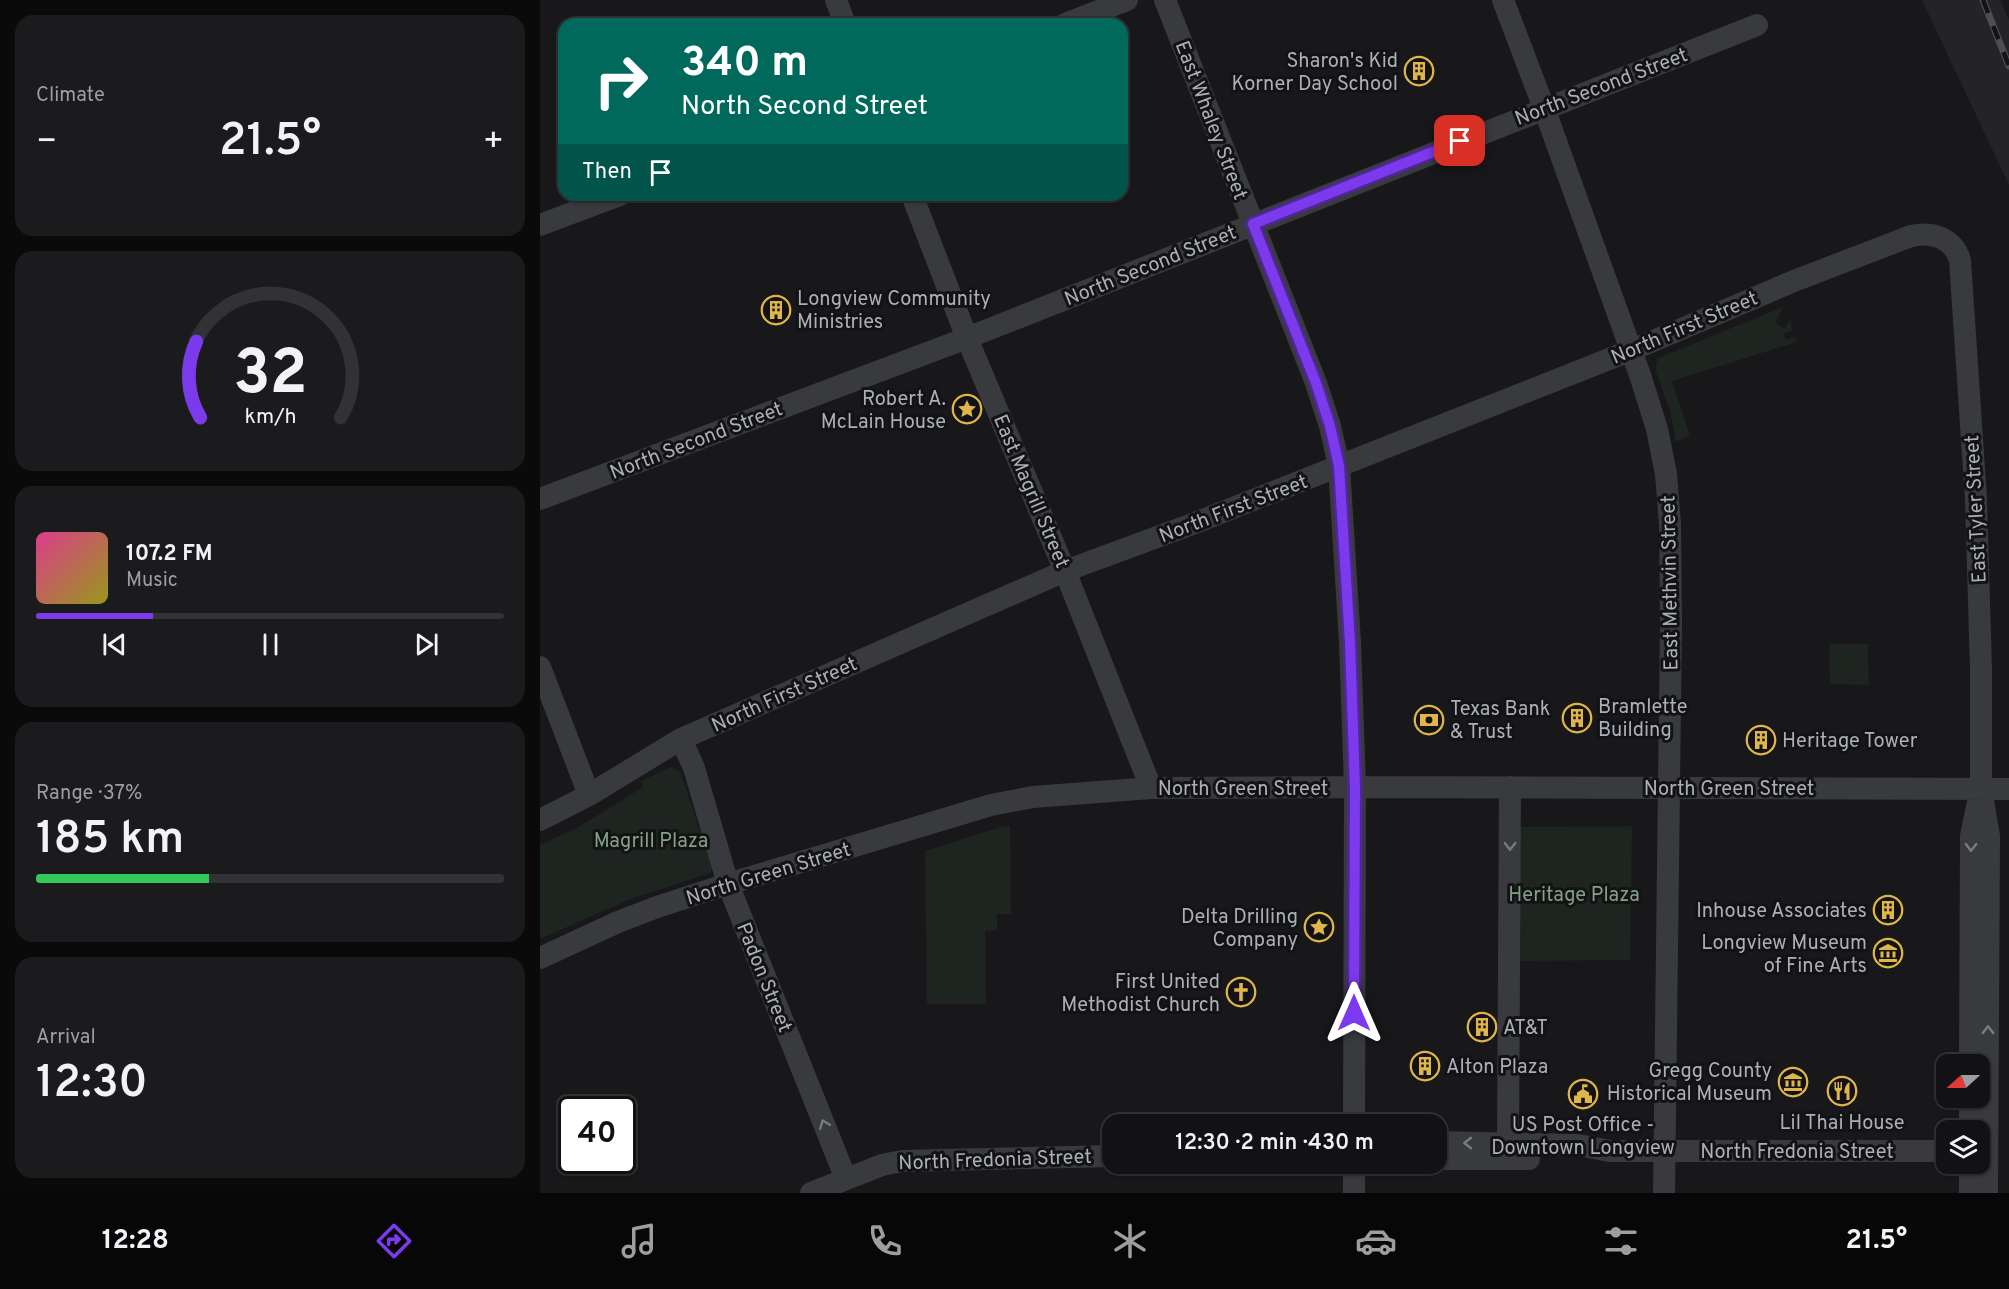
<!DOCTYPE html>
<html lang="en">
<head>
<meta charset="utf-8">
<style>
	body { margin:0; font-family:Overpass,sans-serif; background:#1b1b1d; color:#f1f3f6; height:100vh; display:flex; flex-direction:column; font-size:22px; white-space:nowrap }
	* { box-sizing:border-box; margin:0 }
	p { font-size:20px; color:#9c9ea0 }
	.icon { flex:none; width:33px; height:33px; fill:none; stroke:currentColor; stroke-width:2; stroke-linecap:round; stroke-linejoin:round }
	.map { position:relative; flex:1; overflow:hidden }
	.side { display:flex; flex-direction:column; gap:15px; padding:15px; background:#0a0a0b; width:540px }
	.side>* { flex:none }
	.banner { position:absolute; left:18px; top:18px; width:570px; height:183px; border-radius:18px; box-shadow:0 2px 4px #0004,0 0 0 2px #313234; background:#00695c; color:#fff; overflow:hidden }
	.needle { width:39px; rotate:249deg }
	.tools { position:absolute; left:1396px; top:1054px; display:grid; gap:12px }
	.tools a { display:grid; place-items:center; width:54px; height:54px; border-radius:12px; background:#121214; box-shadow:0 2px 4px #0004,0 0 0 2px #313234; font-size:30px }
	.speed { position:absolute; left:18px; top:1096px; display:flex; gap:12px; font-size:30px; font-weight:700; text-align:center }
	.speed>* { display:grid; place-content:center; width:78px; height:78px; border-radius:50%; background:#121214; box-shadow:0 2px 4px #0004,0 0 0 2px #313234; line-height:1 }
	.speed .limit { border:3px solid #111; border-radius:9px; background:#fff; color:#111 }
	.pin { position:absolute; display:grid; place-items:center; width:51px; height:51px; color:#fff; margin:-26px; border-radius:12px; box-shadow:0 3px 9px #0006 }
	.me { position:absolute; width:66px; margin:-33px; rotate:0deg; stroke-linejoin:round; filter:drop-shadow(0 0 4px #0008) }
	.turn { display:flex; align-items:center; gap:21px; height:126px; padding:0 24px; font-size:27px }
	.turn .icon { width:78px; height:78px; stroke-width:2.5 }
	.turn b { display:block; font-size:42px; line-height:51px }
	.then { display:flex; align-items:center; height:57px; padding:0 24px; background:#0003; gap:12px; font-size:22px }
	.big { font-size:45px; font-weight:600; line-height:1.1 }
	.side .widget { flex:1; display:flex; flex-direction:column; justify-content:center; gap:9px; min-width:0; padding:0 21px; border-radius:18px; background:#1b1b1d }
	.side .dial { align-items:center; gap:0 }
	.dial svg { height:156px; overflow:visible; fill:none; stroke:#313234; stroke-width:7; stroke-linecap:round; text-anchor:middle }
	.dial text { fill:#f1f3f6; stroke:none }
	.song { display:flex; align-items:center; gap:18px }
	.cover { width:72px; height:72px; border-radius:9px; background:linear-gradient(135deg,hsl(330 70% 55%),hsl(60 70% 35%)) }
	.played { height:6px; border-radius:3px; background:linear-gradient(90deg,#7c3aed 25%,#313234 25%) }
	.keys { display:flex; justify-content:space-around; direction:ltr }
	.heat { display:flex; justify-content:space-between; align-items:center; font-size:33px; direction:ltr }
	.charge { height:9px; border-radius:4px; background:linear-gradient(90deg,#34c759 37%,#313234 0) }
	.trip { position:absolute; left:562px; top:1114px; width:345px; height:60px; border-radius:18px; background:#121214; box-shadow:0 2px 4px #0004,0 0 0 2px #313234; font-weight:600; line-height:60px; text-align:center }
	.tab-bar { display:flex; height:96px; justify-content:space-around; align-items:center; background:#070708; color:#9c9ea0 }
	.tab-bar .icon { width:42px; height:42px }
	.tab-bar .active { color:#7c3aed }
	.tab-bar b { font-size:27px; color:#f1f3f6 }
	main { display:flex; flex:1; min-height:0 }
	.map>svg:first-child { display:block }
	.built { fill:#242427 }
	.green { fill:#1e241f }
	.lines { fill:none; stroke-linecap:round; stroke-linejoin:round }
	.minor { stroke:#393a3e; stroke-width:22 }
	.rail-casing { stroke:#4c4e53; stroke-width:7 }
	.rail { stroke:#131315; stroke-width:4.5; stroke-dasharray:14; stroke-linecap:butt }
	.oneway { stroke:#787a81 }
	.route-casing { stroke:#51269a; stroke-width:15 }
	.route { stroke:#7c3aed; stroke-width:10 }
	.labels { text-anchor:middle; stroke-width:6; stroke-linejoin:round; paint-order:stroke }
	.poi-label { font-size:20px; fill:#abafb8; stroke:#131315; text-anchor:end }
	.street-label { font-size:20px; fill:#abafb8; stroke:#131315 }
	.park-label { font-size:20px; fill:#84a188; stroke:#131315 }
</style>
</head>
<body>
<main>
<section class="side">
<div class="widget"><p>Climate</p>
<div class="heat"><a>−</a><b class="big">21.5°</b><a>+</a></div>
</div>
<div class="widget dial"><svg viewBox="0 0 100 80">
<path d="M14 69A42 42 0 1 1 86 69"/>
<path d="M14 69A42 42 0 0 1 12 30" stroke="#7c3aed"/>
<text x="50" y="56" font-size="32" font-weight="700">32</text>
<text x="50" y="72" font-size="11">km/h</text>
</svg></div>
<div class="widget">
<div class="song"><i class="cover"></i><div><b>107.2 FM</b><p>Music</p></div></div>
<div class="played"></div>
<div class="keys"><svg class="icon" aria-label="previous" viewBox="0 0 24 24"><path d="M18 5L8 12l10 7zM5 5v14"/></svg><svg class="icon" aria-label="pause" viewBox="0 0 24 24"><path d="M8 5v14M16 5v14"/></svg><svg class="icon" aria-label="next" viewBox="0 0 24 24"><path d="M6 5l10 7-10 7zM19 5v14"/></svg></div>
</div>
<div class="widget"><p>Range · 37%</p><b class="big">185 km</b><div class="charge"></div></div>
<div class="widget"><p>Arrival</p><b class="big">12:30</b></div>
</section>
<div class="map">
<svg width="1469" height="1193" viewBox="0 0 1469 1193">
	<rect width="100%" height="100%" fill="#18181a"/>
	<!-- built -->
	<path class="built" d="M1382,0H1460L1469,20V185Z"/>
	<!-- green -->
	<path class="green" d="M1243,307L1235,322L1244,329L1250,320L1253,330L1244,334L1246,340L1256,337L1257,342L1132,381L1150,436L1136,442L1130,411L1116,372V364L1118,358Z
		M1289,644H1328L1329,685L1290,684Z
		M131,767L140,771L172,866L171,873L88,900L0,939V845L37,828L103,787L101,781Z
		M464,826H470L471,914H457V930L445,931L446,1004H387L385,851Z
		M1092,826L1090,960L976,961L977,827Z"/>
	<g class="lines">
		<!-- minor -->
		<path class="minor" d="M296,0L305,24
			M625,0L776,383L790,426L799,466L810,642L815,787L814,1125
			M963,0L1004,108L1100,375L1117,429L1126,474L1130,524L1131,623L1124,1193
			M525,24L587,0
			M372,195L427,338L525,571L611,788
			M0,225L80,195
			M0,499L427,338L1217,25
			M0,667L49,795
			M141,739L154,768L188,884L306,1179
			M0,820L49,795L141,739L525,571L655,523L799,466L1092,350L1254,281L1371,236C1392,231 1413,238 1420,260L1436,499L1441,669V789L1449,836L1447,1193
			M0,958L78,922L117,907L188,884L451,805L493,797L611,788L815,787L1469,789
			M1430,1065L1431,836L1438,802
			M1430,1131V1098
			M897,1142L1038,1145L1070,1151H1407
			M968,1143L970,787
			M897,1159H989
			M271,1193L342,1165L362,1161L573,1156
			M814,1193V1164
			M1430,1193V1164"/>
		<!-- rail casing -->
		<g class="rail-casing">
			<path id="rail" d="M1443,0L1469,66"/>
		</g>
		<!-- rail -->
		<use href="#rail" class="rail"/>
	</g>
	<!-- one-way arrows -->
	<defs><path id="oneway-chevron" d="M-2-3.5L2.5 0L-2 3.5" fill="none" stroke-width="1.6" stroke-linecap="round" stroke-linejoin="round" transform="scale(1.5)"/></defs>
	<g class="oneway">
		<use href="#oneway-chevron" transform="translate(970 846) rotate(90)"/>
		<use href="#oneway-chevron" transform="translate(1431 847) rotate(91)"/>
		<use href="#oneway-chevron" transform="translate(1448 1030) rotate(-90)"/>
		<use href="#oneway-chevron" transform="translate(284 1124) rotate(-112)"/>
		<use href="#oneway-chevron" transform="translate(928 1143) rotate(-180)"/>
	</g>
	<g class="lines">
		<!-- route casing -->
		<g class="route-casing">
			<path id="route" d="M814,1013L815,787L810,642L799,466L790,426L776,383L713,224L920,141"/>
		</g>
		<!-- route -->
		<use href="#route" class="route"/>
	</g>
	<!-- icons -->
	<defs>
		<g id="building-ring" transform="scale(1.5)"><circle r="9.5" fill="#131315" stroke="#e0b549" stroke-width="1.5"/><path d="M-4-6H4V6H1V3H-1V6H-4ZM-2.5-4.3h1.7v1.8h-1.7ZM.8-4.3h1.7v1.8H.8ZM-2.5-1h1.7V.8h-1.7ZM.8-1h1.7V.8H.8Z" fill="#e0b549"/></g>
		<g id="sight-ring" transform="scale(1.5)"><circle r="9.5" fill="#131315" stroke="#e0b549" stroke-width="1.5"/><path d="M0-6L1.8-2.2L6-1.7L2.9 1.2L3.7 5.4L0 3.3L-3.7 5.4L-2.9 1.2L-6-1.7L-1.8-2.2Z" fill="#e0b549"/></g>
		<g id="bank-ring" transform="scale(1.5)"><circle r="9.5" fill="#131315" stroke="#e0b549" stroke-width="1.5"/><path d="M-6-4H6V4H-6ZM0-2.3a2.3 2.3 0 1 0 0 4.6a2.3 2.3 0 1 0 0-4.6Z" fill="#e0b549"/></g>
		<g id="museum-ring" transform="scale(1.5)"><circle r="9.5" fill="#131315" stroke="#e0b549" stroke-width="1.5"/><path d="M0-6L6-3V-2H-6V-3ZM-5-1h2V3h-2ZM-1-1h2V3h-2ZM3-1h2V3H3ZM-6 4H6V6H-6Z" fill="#e0b549"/></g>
		<g id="church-ring" transform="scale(1.5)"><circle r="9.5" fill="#131315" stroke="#e0b549" stroke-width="1.5"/><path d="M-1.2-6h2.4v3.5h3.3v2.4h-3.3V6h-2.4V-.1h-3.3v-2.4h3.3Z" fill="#e0b549"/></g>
		<g id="restaurant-ring" transform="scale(1.5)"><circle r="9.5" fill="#131315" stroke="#e0b549" stroke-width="1.5"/><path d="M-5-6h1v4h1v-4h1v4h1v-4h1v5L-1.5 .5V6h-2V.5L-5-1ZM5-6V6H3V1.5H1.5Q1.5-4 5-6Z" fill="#e0b549"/></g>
		<g id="civic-ring" transform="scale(1.5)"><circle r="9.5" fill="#131315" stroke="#e0b549" stroke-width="1.5"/><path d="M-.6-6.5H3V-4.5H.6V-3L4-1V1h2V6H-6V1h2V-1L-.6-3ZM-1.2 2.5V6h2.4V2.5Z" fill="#e0b549"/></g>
	</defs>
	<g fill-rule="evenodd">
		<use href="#building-ring" x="879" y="71"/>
		<use href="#building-ring" x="236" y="310"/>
		<use href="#sight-ring" x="427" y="409"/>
		<use href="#building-ring" x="1037" y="718"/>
		<use href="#bank-ring" x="889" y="720"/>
		<use href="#building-ring" x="1221" y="740"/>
		<use href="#building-ring" x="1348" y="910"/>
		<use href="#sight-ring" x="779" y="927"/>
		<use href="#museum-ring" x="1348" y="953"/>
		<use href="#church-ring" x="701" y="992"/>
		<use href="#building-ring" x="942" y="1027"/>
		<use href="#building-ring" x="885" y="1066"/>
		<use href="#museum-ring" x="1253" y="1082"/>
		<use href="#restaurant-ring" x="1302" y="1091"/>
		<use href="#civic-ring" x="1043" y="1094"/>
	</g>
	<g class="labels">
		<!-- poi labels -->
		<g class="poi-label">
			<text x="858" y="67">Sharon's Kid<tspan x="858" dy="23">Korner Day School</tspan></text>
			<text x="257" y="305" text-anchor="start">Longview Community<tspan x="257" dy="23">Ministries</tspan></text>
			<text x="406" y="405">Robert A.<tspan x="406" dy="23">McLain House</tspan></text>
			<text x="1058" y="713" text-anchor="start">Bramlette<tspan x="1058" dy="23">Building</tspan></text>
			<text x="910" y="715" text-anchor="start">Texas Bank<tspan x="910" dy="23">&amp; Trust</tspan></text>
			<text x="1242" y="747" text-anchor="start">Heritage Tower</text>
			<text x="1327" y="917">Inhouse Associates</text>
			<text x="758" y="923">Delta Drilling<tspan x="758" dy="23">Company</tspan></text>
			<text x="1327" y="949">Longview Museum<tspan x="1327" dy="23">of Fine Arts</tspan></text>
			<text x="680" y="988">First United<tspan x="680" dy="23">Methodist Church</tspan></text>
			<text x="963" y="1034" text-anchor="start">AT&amp;T</text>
			<text x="906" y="1073" text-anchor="start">Alton Plaza</text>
			<text x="1232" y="1077">Gregg County<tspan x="1232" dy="23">Historical Museum</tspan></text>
			<text x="1302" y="1129" text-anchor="middle">Lil Thai House</text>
			<text x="1043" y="1131" text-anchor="middle">US Post Office -<tspan x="1043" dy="23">Downtown Longview</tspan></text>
		</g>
		<!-- street labels -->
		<g class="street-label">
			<text transform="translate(1061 86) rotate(-21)" y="7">North Second Street</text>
			<text transform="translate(672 120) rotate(69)" y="7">East Whaley Street</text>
			<text transform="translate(610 265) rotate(-22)" y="7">North Second Street</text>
			<text transform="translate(1144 327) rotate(-23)" y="7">North First Street</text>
			<text transform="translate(156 440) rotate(-21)" y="7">North Second Street</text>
			<text transform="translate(492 491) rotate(67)" y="7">East Magrill Street</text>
			<text transform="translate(693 508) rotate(-21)" y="7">North First Street</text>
			<text transform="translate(1435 509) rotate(-93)" y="7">East Tyler Street</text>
			<text transform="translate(1129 583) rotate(-91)" y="7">East Methvin Street</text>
			<text transform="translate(244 694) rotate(-24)" y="7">North First Street</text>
			<text x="703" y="795">North Green Street</text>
			<text x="1189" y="795">North Green Street</text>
			<text transform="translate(228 873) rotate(-17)" y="7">North Green Street</text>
			<text transform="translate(225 977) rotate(68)" y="7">Padon Street</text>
			<text x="1257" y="1158">North Fredonia Street</text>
			<text transform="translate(455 1159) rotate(-2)" y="7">North Fredonia Street</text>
		</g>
		<!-- park labels -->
		<g class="park-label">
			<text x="111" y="847">Magrill Plaza</text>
			<text x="1034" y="901">Heritage Plaza</text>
		</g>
	</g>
</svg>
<div class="tools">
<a><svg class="needle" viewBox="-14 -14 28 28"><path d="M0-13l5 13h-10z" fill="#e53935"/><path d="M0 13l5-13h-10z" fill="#9c9ea0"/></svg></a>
<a><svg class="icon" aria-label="layers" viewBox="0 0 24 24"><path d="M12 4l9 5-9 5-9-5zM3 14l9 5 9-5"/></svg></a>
</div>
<div class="speed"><div class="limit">40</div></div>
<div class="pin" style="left:920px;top:141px;background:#d93025"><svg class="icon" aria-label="arrive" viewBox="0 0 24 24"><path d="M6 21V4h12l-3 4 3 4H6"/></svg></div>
<svg class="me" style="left:814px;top:1013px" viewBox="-20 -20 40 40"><path d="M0-17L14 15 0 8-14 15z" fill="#7c3aed" stroke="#fff" stroke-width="4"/></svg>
<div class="trip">12:30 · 2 min · 430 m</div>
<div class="banner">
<div class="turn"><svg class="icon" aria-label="right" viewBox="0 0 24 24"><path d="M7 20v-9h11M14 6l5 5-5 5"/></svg><div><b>340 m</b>North Second Street</div></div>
<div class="then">Then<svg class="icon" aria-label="arrive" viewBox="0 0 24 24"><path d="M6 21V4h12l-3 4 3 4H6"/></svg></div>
</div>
</div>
</main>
<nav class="tab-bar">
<b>12:28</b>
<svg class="icon active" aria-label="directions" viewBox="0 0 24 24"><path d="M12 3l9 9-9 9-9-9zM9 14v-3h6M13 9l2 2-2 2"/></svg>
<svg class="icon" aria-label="music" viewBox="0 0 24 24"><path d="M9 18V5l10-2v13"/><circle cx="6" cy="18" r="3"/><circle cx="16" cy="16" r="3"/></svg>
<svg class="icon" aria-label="phone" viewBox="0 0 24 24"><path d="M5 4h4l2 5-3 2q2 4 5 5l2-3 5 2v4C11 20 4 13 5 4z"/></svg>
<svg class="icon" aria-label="climate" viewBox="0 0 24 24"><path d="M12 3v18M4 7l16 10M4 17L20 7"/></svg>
<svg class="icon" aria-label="car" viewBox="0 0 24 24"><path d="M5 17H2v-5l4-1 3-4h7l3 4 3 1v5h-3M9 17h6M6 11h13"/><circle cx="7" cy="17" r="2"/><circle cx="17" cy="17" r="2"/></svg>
<svg class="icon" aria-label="filters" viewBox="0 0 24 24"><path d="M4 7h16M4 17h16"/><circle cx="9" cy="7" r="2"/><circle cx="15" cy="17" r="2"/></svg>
<b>21.5°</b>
</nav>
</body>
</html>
